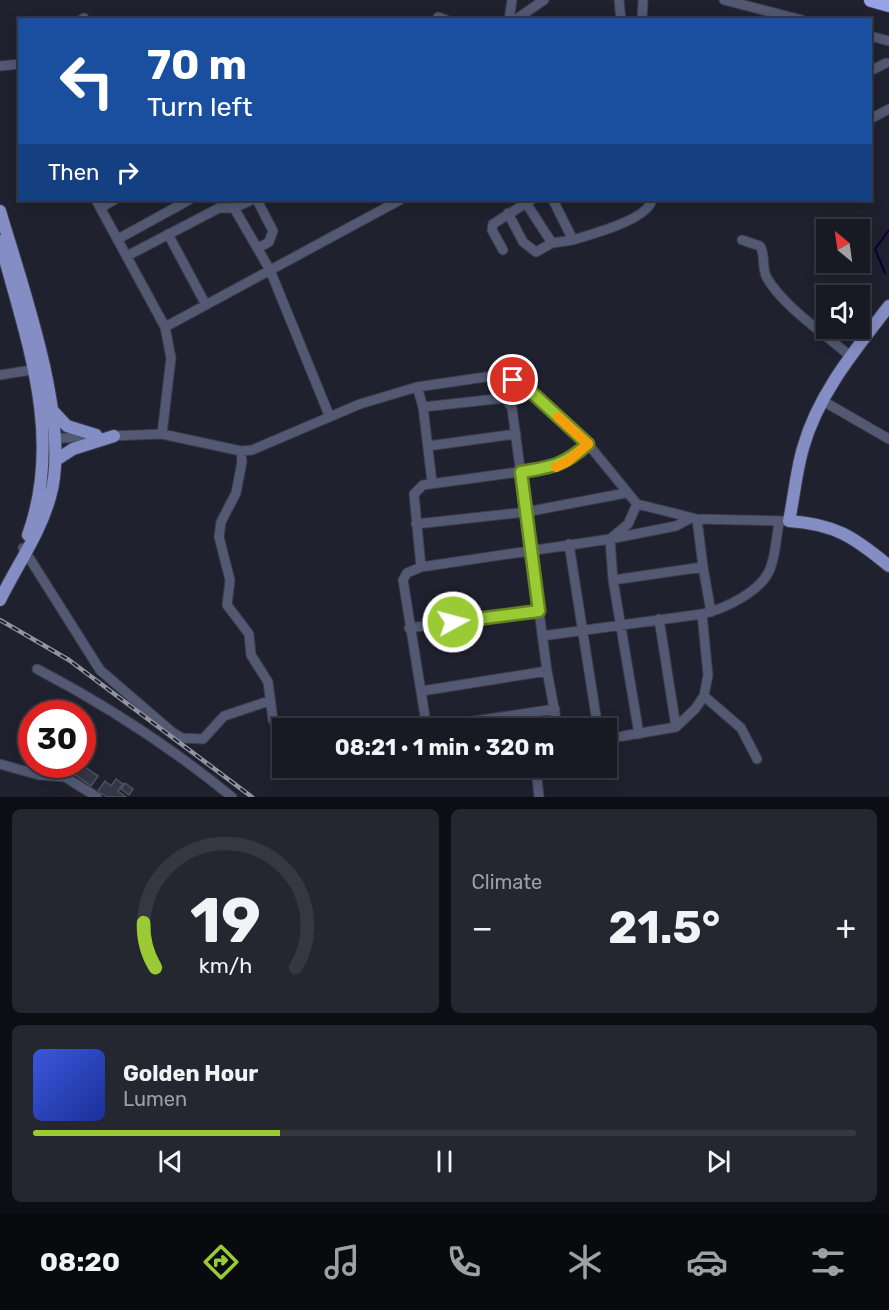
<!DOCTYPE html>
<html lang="en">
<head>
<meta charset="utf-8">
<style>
	body { margin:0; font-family:Rubik,sans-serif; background:#242630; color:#f1f3f6; height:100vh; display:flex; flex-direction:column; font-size:22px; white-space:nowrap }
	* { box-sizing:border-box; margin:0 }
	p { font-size:20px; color:#9ea0a6 }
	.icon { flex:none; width:33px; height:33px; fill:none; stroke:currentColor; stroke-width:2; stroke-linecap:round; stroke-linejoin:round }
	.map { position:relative; height:797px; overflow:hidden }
	.details { display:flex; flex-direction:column; gap:12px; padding:12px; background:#0d0e13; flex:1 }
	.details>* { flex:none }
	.top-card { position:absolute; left:18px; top:18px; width:854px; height:183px; border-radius:0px; box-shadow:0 3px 15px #0003,0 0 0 2px #363841; background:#1a4fa0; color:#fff; overflow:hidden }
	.needle { width:39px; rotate:331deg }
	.controls { position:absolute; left:816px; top:219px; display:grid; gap:12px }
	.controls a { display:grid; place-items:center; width:54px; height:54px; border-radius:0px; background:#171923; box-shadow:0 3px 15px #0003,0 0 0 2px #363841; font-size:30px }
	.speed { position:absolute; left:18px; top:700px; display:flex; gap:12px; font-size:30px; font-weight:700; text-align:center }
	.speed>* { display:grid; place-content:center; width:78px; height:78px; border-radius:50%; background:#171923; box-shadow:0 3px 15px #0003,0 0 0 2px #363841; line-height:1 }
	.speed .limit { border:9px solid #d22; background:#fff; color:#111 }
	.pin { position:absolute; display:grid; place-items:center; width:51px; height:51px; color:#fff; margin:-26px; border:3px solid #fff; border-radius:50%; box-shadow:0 2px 6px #0007 }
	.me { position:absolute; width:66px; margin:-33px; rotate:83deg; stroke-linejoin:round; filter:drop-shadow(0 0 4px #0008) }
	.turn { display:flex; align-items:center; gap:21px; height:126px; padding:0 30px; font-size:27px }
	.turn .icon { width:78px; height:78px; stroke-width:2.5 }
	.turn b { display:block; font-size:42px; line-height:51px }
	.then { display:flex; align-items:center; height:57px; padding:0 30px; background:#0003; gap:12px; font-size:22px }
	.big { font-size:45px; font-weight:700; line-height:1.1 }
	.details .widget { flex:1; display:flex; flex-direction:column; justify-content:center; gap:9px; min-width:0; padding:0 21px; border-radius:9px; background:#242630 }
	.details .dial { align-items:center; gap:0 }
	.dial svg { height:156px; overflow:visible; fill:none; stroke:#363841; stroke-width:7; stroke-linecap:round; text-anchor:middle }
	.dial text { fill:#f1f3f6; stroke:none }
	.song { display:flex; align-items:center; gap:18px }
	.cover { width:72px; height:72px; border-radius:9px; background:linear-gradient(135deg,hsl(230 70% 55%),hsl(230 70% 35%)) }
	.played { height:6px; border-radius:3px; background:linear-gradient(90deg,#9acb35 30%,#363841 30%) }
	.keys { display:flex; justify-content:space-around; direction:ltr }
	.heat { display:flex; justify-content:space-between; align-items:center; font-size:33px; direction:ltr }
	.details .tiles { flex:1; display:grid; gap:12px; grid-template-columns:1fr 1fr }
	.widget:last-child { grid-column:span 2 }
	.trip { position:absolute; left:272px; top:718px; width:345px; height:60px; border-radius:0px; background:#171923; box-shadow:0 3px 15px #0003,0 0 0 2px #363841; font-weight:700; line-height:60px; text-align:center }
	.dock { display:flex; height:96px; justify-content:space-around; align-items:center; background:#090a0e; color:#9ea0a6 }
	.dock .icon { width:42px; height:42px }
	.dock .current { color:#9acb35 }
	.dock b { font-size:27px; color:#f1f3f6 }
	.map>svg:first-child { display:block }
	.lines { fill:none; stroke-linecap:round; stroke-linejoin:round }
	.stream { stroke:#080136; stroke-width:2 }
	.building { fill:#333645; stroke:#4d5161; stroke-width:1.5 }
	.minor-casing { stroke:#3a3c49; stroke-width:11 }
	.major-casing { stroke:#3a3c49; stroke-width:14 }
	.highway-casing { stroke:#3a3c49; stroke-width:16 }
	.minor { stroke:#535873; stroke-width:9 }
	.major { stroke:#848ec5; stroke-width:12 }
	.highway { stroke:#97a3e6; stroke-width:14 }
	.rail-casing { stroke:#9294a0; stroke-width:4.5 }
	.rail { stroke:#1f212f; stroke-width:2; stroke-dasharray:7; stroke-linecap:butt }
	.route-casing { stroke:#648422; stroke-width:15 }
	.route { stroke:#9acb35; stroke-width:10 }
	.slow { stroke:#f59e0b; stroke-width:10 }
</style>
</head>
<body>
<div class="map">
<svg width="889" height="797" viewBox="0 0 889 797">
	<rect width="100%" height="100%" fill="#1f212f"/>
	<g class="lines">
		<!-- stream -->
		<path class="stream" d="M885,273L875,249L889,230"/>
	</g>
	<!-- building -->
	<path class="building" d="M29,750L32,752V762L24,756Z
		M36,765H56L49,774Z
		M68,765H82L98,776L91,786L66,768Z
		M116,779L123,784L118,791L126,797H107L98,791L105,781L111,786Z
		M125,783L133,789L129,795L121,789Z"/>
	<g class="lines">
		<!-- minor casing -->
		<g class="minor-casing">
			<path id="minor" d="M619,0L621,20
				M724,0L802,20
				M438,17L446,20
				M81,20L84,18
				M509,20L512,0
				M515,20L544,0
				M642,20L643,0
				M870,36L889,41
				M0,66L20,64
				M870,71L886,63
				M870,119L889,109
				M96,200L165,327L171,358L162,434
				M257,200L273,231L269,242L258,248
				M524,200L552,243L573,240
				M553,200L573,240C592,234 647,220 652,200
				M100,208L114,200
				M234,208L252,200
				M508,213L523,242L536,252L552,243
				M168,234L206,305
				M118,239L189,200
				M742,240L760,246C766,256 761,267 767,278C783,306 825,334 850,356
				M503,250L492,230L493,224L531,200
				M127,256L219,208H234L270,270L329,415
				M165,327L400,200
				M0,375L37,369
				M417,387L423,407L432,482
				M823,401L889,439
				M423,407L505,398L512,408L547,671L558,729
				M110,436L162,434L241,451L252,450L360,404L417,387L499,375L513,380L528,389L588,444L637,504L697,519L789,521
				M50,439L93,436
				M588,444L568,461L555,467L423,485L414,494L421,567L610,539L628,524L637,504
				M428,446L516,434
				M241,451L242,462L236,493L221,522L219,537L230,580L227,605L249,634L251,655L268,682L273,720L282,732
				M416,524L526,512L626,493
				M569,544L598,729
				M23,548L100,670L172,732L182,738L203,739L224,716L269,701
				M421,567L407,573L403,580L427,729
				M703,567L711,612
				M613,580L703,567L697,519
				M659,619L676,727
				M409,628L539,611
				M542,636L702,614C724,609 761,592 770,569C776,554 776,538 779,523
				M37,669C106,705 172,748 232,797
				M422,691L547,671
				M704,696L741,728L757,759
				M427,728L555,709
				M318,729L329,724
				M639,734L613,580L610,539L676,526L691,518
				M606,739L676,727L695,709L704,696L708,675L702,614
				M0,764L39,775L65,777L97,797
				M536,768L539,797"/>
		</g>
		<!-- major casing -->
		<g class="major-casing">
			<path id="major" d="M0,211C22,286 72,424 50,497C40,534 17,565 0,600
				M0,241C26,339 64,436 28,535
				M889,306C855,350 818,394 803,448C796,472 794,497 789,521C835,524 854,537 889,566
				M53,411L67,426L96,435
				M56,460L73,449L114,436"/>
		</g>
		<!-- highway casing -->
		<g class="highway-casing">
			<path id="highway" d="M871,0L889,5"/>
		</g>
		<!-- minor -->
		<use href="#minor" class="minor"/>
		<!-- major -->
		<use href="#major" class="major"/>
		<!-- highway -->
		<use href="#highway" class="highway"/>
		<!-- rail casing -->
		<g class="rail-casing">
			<path id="rail" d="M0,620L69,660L252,797"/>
		</g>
		<!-- rail -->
		<use href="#rail" class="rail"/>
	</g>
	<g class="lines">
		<!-- route casing -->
		<g class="route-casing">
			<path id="route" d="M453,622L539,611L521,472C553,467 564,465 588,444L528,389L513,380"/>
		</g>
		<!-- route -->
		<use href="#route" class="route"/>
		<!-- slow -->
		<path class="slow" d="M556,467L568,461L588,444L558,417"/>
	</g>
</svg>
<div class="controls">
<a><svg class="needle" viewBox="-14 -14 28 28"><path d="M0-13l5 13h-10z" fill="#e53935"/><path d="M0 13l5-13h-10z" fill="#9ea0a6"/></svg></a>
<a><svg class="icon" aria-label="sound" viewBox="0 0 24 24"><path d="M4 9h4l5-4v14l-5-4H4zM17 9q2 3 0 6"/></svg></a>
</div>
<div class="speed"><div class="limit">30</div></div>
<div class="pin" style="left:513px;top:380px;background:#d93025"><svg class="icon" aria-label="arrive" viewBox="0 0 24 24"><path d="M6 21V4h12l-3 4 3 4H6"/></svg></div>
<svg class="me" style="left:453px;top:622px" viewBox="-20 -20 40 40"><circle r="17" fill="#9acb35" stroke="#fff" stroke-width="3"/><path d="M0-11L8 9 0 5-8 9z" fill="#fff"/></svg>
<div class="trip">08:21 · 1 min · 320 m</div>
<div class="top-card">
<div class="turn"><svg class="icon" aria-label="left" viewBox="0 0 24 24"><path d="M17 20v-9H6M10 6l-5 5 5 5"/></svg><div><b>70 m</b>Turn left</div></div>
<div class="then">Then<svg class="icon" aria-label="right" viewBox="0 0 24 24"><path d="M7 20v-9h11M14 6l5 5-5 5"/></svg></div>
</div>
</div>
<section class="details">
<div class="tiles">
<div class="widget dial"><svg viewBox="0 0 100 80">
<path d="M14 69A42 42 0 1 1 86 69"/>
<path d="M14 69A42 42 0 0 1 8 46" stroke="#9acb35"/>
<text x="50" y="56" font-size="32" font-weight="700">19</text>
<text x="50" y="72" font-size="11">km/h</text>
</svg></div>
<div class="widget"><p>Climate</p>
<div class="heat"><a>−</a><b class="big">21.5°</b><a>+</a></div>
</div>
<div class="widget">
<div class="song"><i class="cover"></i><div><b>Golden Hour</b><p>Lumen</p></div></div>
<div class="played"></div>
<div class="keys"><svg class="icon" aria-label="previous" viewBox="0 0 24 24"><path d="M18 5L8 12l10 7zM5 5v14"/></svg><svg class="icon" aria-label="pause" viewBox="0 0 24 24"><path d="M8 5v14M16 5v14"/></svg><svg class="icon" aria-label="next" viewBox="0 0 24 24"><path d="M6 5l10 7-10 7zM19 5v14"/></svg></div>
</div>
</div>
</section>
<nav class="dock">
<b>08:20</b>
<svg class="icon current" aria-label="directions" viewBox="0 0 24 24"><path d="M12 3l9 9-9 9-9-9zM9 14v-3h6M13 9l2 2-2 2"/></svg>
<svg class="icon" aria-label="music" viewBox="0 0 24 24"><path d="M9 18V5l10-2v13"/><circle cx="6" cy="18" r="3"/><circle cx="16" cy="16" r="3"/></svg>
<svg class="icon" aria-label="phone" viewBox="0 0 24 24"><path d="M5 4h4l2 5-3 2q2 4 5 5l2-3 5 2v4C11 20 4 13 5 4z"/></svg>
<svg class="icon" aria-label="climate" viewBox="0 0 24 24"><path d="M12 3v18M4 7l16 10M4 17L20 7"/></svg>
<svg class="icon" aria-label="car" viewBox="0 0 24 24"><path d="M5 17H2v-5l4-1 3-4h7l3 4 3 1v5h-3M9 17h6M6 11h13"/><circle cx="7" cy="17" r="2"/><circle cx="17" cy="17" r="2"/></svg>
<svg class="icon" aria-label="filters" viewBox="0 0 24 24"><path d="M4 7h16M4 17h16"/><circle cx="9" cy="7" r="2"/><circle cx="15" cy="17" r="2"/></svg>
</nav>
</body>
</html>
